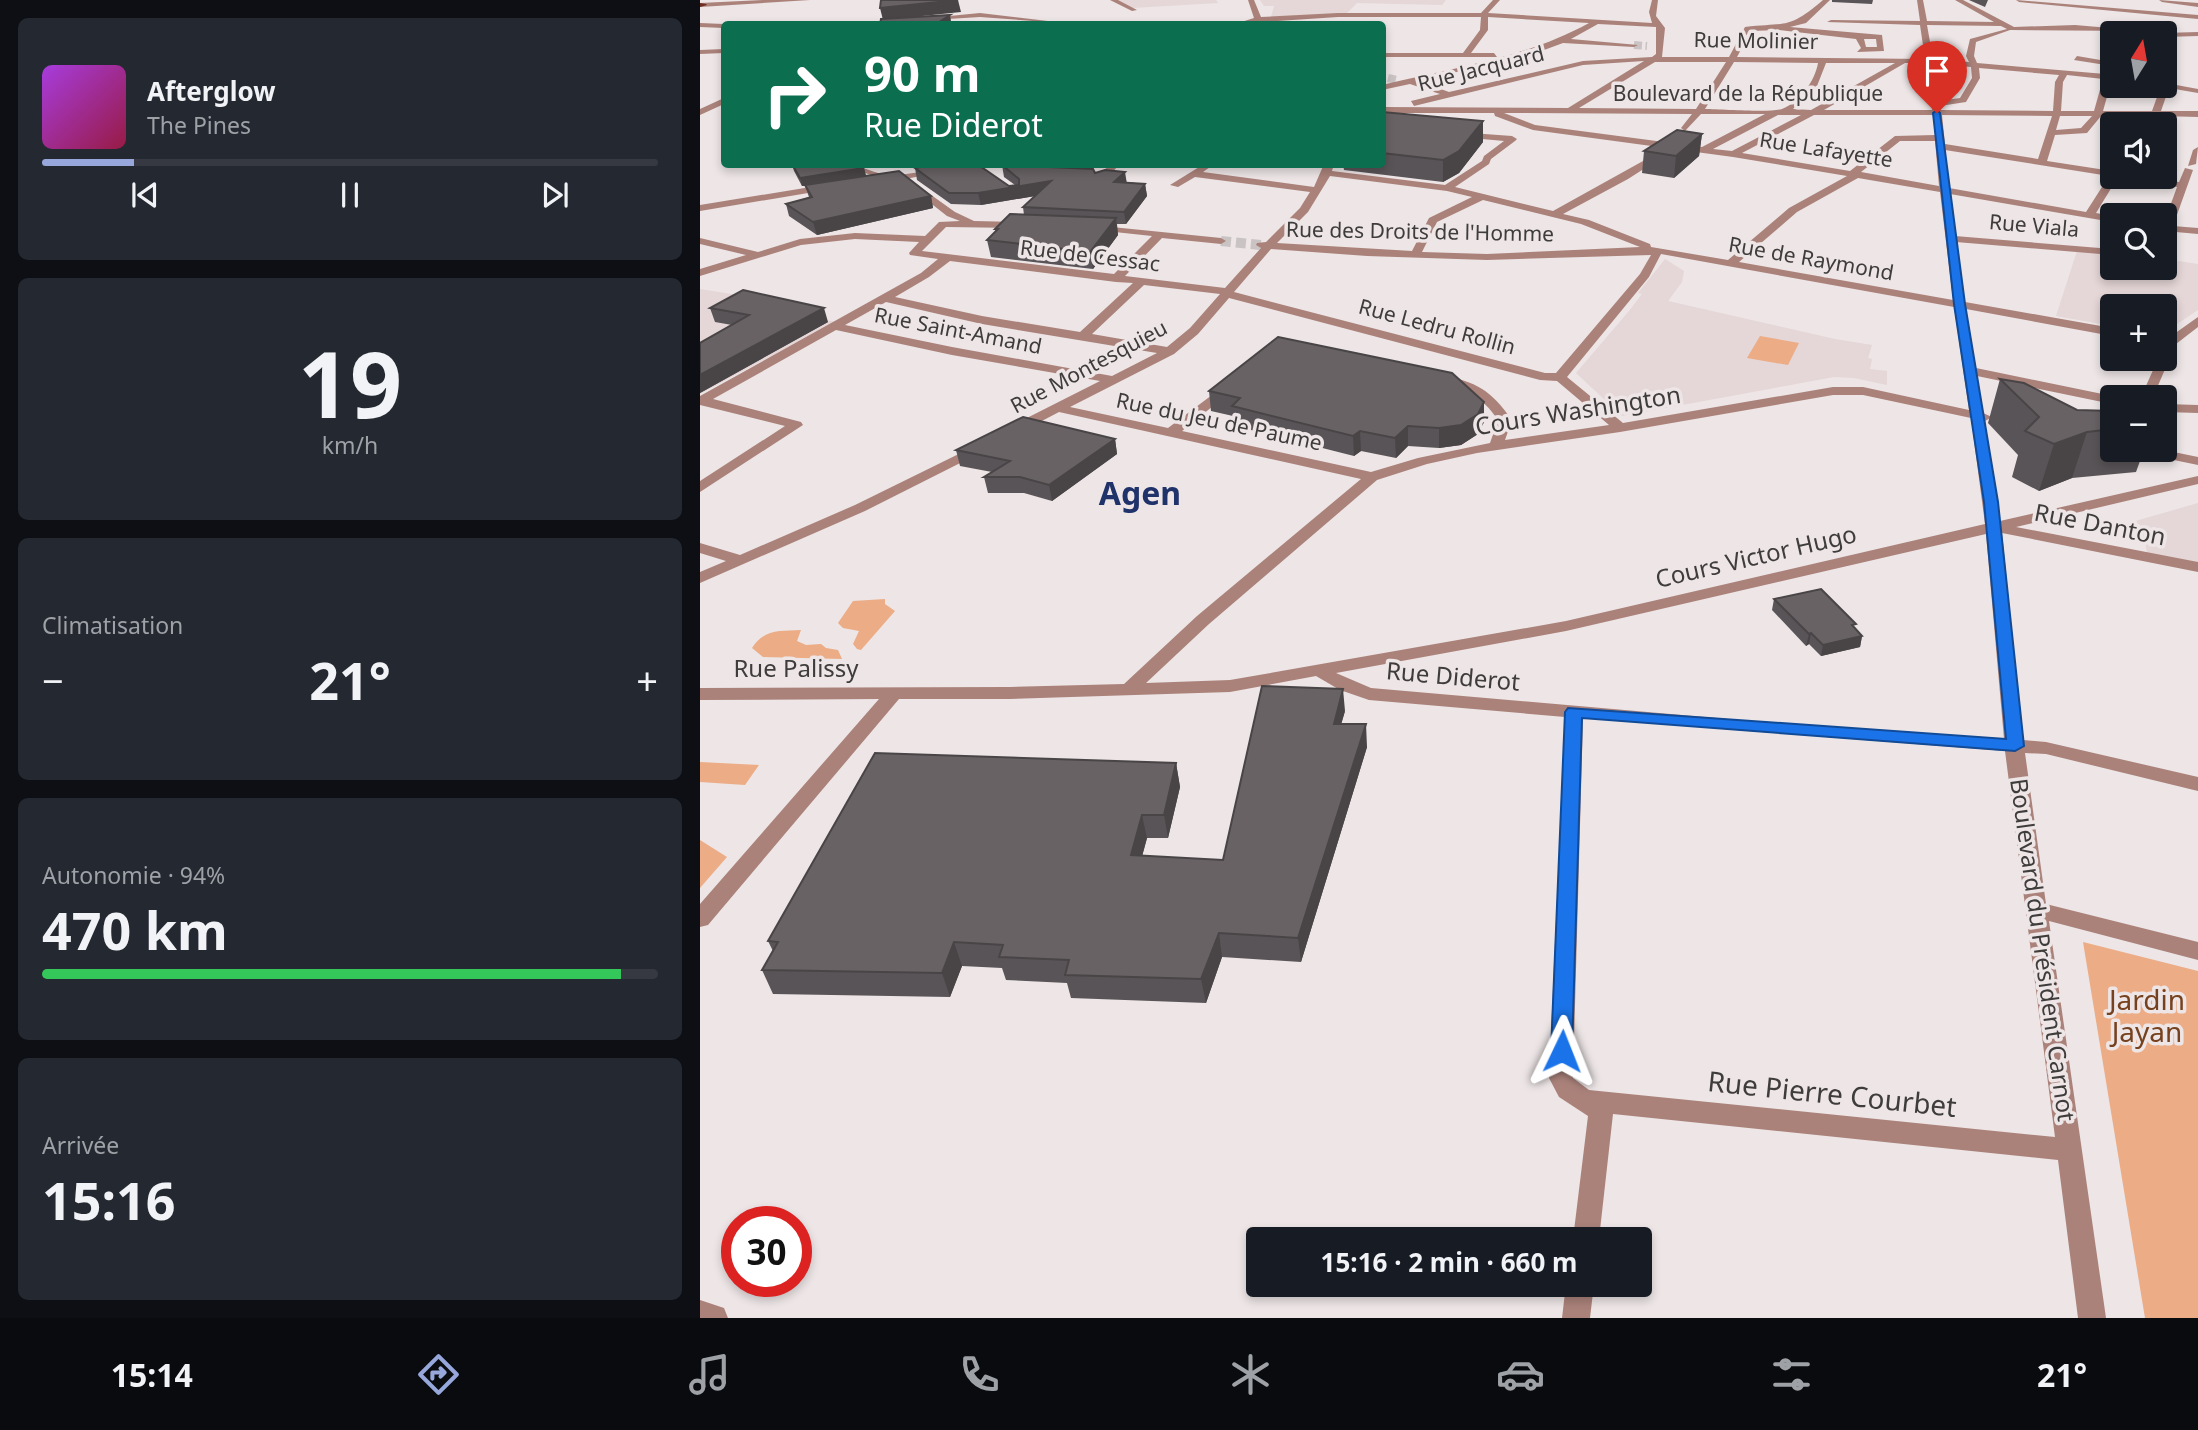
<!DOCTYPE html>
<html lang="fr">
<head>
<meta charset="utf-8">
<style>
	body { margin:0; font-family:"Noto Sans",sans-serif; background:#242831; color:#f1f3f6; height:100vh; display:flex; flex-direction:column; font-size:26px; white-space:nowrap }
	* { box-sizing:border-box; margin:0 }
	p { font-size:23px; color:#9ea1a6 }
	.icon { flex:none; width:38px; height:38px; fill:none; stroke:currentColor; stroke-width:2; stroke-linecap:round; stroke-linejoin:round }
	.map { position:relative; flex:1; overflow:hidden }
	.sheet { display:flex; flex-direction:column; gap:18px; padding:18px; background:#0d0f14; width:700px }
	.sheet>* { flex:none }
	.banner { position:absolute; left:21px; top:21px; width:665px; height:147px; border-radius:7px; box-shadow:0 4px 10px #0003; background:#0b6e4f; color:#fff; overflow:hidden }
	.needle { width:46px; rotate:11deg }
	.tools { position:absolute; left:1400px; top:21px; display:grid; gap:14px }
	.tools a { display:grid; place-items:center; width:77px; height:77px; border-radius:7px; background:#171b24; box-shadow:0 4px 10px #0003; font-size:35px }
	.speed { position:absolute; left:21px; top:1206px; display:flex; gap:14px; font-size:35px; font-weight:700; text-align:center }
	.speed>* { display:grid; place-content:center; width:91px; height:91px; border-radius:50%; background:#171b24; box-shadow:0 4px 10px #0003; line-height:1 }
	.speed .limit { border:10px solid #d22; background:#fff; color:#111 }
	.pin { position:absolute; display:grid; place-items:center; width:60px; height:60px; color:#fff; margin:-72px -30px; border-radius:50% 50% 50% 0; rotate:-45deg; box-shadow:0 0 7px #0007 }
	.pin .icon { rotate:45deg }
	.me { position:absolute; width:77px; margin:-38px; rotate:2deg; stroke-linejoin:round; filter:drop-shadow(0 0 5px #0008) }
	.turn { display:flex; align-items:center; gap:24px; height:147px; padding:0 28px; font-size:32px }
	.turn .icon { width:91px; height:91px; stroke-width:2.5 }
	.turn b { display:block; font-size:49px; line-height:60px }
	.big { font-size:52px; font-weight:700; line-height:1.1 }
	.sheet .card { flex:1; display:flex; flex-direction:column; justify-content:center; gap:10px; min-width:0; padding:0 24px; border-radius:10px; background:#242831 }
	.sheet .dial { align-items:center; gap:0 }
	.dial b { font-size:91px; line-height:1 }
	.song { display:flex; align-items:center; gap:21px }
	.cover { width:84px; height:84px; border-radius:10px; background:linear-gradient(135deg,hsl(280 70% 55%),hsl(340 70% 35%)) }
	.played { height:7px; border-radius:4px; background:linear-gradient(90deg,#97a7db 15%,#363941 15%) }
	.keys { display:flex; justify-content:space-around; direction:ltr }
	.heat { display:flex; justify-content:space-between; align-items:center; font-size:38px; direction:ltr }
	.charge { height:10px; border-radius:5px; background:linear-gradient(90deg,#34c759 94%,#363941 0) }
	.trip { position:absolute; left:546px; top:1227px; width:406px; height:70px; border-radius:7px; background:#171b24; box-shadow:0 4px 10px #0003; font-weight:700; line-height:70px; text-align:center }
	.menu { display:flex; height:112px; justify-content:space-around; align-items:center; background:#090b0e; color:#9ea1a6 }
	.menu .icon { width:49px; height:49px }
	.menu .on { color:#97a7db }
	.menu b { font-size:32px; color:#f1f3f6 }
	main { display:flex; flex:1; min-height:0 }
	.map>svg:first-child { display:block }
	.built { fill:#e5d6d7 }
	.green { fill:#ecac85 }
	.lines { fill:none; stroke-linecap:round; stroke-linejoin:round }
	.minor-tunnel-far1 { stroke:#cac3c4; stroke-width:8; stroke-dasharray:8 3.5; stroke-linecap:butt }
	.minor-tunnel { stroke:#cac3c4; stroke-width:10; stroke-dasharray:10 5; stroke-linecap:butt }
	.minor { fill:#aa827a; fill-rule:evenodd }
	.major { fill:#6f2d21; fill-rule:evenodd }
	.wall { fill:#595457 }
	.shaded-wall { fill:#494547 }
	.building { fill:#686265; stroke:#494547; stroke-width:2 }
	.route { fill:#1a73e8; stroke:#114b97; stroke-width:2 }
	.labels { text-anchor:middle; stroke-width:7; stroke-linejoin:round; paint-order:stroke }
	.far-street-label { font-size:21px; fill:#3f3c3c; stroke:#ede5e6 }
	.street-label { font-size:24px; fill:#3f3c3c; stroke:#ede5e6 }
	.near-park-label { font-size:28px; fill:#75411e; stroke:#ede5e6 }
	.near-street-label { font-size:28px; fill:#3f3c3c; stroke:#ede5e6 }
	.district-label { font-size:32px; font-weight:bold; fill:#1f3269; stroke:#ede5e6 }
</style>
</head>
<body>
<main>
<section class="sheet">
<div class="card">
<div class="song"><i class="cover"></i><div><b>Afterglow</b><p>The Pines</p></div></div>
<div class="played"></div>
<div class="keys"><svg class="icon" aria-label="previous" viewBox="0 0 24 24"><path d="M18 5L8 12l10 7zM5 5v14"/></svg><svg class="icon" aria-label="pause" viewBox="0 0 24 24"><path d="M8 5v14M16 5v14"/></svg><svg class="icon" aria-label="next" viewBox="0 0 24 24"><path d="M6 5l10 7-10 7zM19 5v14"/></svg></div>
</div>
<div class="card dial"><b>19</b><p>km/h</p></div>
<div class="card"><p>Climatisation</p>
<div class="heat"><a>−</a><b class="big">21°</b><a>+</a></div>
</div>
<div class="card"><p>Autonomie · 94%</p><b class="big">470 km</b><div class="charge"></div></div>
<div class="card"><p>Arrivée</p><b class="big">15:16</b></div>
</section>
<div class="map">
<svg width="1498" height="1318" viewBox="0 0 1498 1318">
	<rect width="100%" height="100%" fill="#ede5e6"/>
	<!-- built -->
	<path class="built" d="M417,0H516L518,3L432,8Z
		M560,0H746L742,5L657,3L646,14L571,17L574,6H564Z
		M1377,251L1412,254V268H1465V259L1498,264V310L1465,332V306H1412V326L1356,316Z
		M965,259L984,271L982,282L968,301L1135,339L1172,345L1168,358L1172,359L1170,369L1187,371V385L1154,378L1134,377L922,416L876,373L929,311L942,294L938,293Z
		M0,289L62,299L78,310L135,322L0,394Z
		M1498,503V563L1447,553L1445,540L1425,524Z"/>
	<!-- green -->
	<path class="green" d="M1060,336L1099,343L1088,365L1047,358Z
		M185,599V604L195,611L161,650L157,649L153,644L159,631L143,628L138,623L153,601Z
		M101,630L97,641L106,645L121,644L126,648L138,650L142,659L63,657L52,648C64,629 80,631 101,630Z
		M0,762L59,765L45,785L0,782Z
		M0,840L27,857L0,888Z
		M1383,942L1498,971V1318H1445Z"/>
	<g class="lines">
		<!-- minor-tunnel-far1 -->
		<path class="minor-tunnel-far1" d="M934,45L947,46
			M688,78L697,80"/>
		<!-- minor-tunnel -->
		<path class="minor-tunnel" d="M521,241L561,245"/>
		<!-- minor -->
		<path class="minor" d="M63,0H110L0,7V3Z
			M410,0H418L437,10L432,11Z
			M548,0H554L561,17L638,13H781L793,0H800L788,13L952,23L949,12L952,0H958L956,16L965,28L962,57H1029L1045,27C1087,22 1088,30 1123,0H1130L1106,23L1090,27L1182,35L1184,51L1157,52L1161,48L1156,39L1079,30L1051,31L1037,57L1225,59L1220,25L1127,22L1131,20L1220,21L1217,0H1223L1227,21L1294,22L1255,0H1263L1314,27L1375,25L1445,31L1310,30L1276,42L1274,56L1277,63L1405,74L1412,70V79L1403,111H1452L1461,86H1465L1467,58L1471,56L1475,58L1476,71L1471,84L1498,89V93L1469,88L1461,111H1498V117L1461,116L1460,124H1452V116H1401L1387,133L1355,135L1347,161L1412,171V177H1418L1396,213L1412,216V222L1250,194L1255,236L1412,249V255L1256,242L1265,302L1412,328V336L1266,309L1276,368L1417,397H1412V404L1277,376L1283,413L1292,417L1285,421L1300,521L1498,476V484L1316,527L1498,562V572L1302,533L1323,740L1346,742L1498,777V791L1346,754L1325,753L1346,904L1498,942V960L1349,921L1406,1318H1378L1358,1160L913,1114L899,1239H873L888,1116L859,1097L849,1078L865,717L669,700L640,690L616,676L530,692L310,699H199L8,925L0,927V904L179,699L0,700V688L310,687L424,684L497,616L661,479L359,412L319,433H309V427L400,381L252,355L136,330L13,399L101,422L103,425L0,492V481L85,426L0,405V396L221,273L238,259L210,255L209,253L219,242L155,239L101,245L0,276V269L46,255L0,244V238L58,252L100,239L155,233L225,236L239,222L260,221L247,216L210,187L208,185L213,182L255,212L274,221L323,222L328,225L323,228L246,227L222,251L414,274L452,236L396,230L391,227L392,225L521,238L526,241L521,244L462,238L425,276L525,288L561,248L556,245L557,243L566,242L600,208L610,192L495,177L478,187L470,185L504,164L510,167L503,172L614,187L624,164H634L632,171L745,185L782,161L784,156L804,141L760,137L756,134L757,132L812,136L817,139L815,141L791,159L789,164L755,187L853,211L961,151L966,154L964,156L928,179L863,214L889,220L950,244L951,247L1028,260L1089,208L1147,176L1033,157L833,130L795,116L794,113H682V107L868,108L944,61L883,65L714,106L711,101L740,94L710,84L682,90V85C752,68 826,58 889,23L788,17V30L771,53H794L797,57H682V53H763L780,30L781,17H638L535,24L554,18ZM898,24L956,27V54L952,57L883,61L749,92L719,81L836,53L863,43L934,47L938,45L871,39ZM1227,25L1301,26L1307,29L1270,39L1266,56L1269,62L1233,59ZM1164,39H1176L1177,47H1166ZM955,62H1026L996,109L879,108ZM1034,62L1118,63C1115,81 1100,102 1082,109C1069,113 1022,109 1005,109ZM1126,63H1195L1111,110L1093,109L1117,86ZM1205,63H1226L1232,110H1124ZM1233,64L1271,67L1272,78L1260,98L1239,101ZM1279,68L1359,75L1355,82L1353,111L1241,110L1240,106L1266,102L1280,78ZM1367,75L1403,79L1394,111H1361L1363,82ZM804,113L992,114L981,128L985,131L1001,114H1065L1002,147L835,125ZM1078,115H1101L1032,151L1013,149ZM1114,115H1233L1235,135L1195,136L1150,171L1042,153ZM1242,115L1352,116L1338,159L1245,144ZM1360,116H1392L1381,128L1356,130ZM1200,141H1235L1239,186L1161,172ZM1245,150L1409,176L1386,212L1249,188ZM630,176L747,191L772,197L729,218L712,251L577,243L608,212ZM1158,178L1240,192L1253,300L1039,262L1097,212ZM783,200L881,224L940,247L787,254L722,252L737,222ZM571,249L667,256L787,260L951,255L940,274L856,373H845L534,292ZM961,254L1254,307L1269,410L1163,387H1133L923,423L867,377L949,277ZM250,261L416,282L433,283L380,332L282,316L195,297L229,277ZM444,285L520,294L490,328L467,347L392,334ZM529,298L840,380L857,381L909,425L805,440L812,420C790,389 777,383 741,374L735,378L736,381C764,388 782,396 798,420L790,443L718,458L671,472L482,431L533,390L535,387L528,383L468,428L370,407L474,354L498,334ZM186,302L282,324L457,353L412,376L252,347L145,325ZM1133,395H1163L1271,418L1285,524L866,621L530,680L446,683L509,624L677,480L727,464L777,453L920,432ZM1286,534L1304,739L1074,723L671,688L636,673L866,631ZM883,718L1305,751L1355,1137L889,1090L873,1078Z
			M1316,0L1498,15V19L1319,2Z
			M1459,0L1498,3V7L1462,2Z
			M280,13L373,24L280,17L167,24Z
			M0,23L24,24H27L24,28L0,27Z
			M1498,32V36L1465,37L1463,33Z
			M24,49V53L0,54V50Z
			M1377,56L1412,62V66L1374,60Z
			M24,98V104L0,115V109Z
			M1498,147L1496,164L1488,166L1493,150Z
			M142,164C160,164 180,177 195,175C225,173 252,164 282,164L185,183L181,179Z
			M410,164H420L403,182H397V178Z
			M1485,168L1493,170L1473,226L1498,228V234L1465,231V220L1477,187L1425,177H1447L1479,182Z
			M129,184L132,185V189L0,211V205Z
			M1498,317V327L1476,344L1453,397H1441L1458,359H1465L1467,339Z
			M1465,404L1498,405V413L1465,412Z
			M277,445L284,449L282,452L165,511L0,583V572L26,561L0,553V543L40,555L155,505Z
			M1438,450H1464L1498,457V465L1440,453Z
			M866,1284H894L890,1318H862Z
			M0,1300L24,1308L28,1318H0Z"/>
		<!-- major -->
		<path class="major" d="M0,3L6,4L7,5L0,7Z"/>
	</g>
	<!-- wall -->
	<path class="wall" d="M1132,0H1173L1172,4L1132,2Z
		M1269,0H1288L1285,7Z
		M682,112L783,121V142L759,173L743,182L644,170L643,164H682Z
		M1002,134L999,156L974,178L942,173L944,151Z
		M92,164L164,168L166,176L231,196L233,208L117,235L89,216L86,204L109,197L105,186H102L94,171Z
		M302,165L395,173L427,182L445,184L447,196L426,224H417L418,235L393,269L291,257L287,240L295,232V229L324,215L323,207L335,196L281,205L251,204L217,180L215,168L309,186L315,185L304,177Z
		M10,308L128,322L0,393V343L32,325L15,322Z
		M1300,379L1377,410L1412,411V450H1444L1436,472L1372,478L1339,491L1312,477L1318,455L1288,423Z
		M509,391L784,402V422L778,434L761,445L739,448L708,446L696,458L661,451L654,456L535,426L533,416L511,411Z
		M415,439L417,454L352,501L324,493H288L284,477L292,472L260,466L256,450Z
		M1074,599L1155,628L1162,636L1160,647L1121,656L1109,644L1106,646L1072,610Z
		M645,711L641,724L667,747L601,962L522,957L506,1003L371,998L367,983L306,980L302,968L262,966L250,997L73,994L62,970L73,951L68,941L476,763L480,787L468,838H447L442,856L523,860Z"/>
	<!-- shaded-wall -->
	<path class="shaded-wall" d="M258,0L261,12L183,20L180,8Z
		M250,15L251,21L247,24H236Z
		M783,121V142L759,173L743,182V160Z
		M1002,134L999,156L974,178L976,156Z
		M164,168L166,176L102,186L100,178Z
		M425,172L427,184L414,182Z
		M351,181L353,193L281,205L278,193Z
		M445,184L447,196L426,224L424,212Z
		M231,196L233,208L117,235L113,222Z
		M416,218L418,235L393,269L390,252Z
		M124,308L128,322L0,393V375Z
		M784,402V422L778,434L761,445L739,448V428Z
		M708,426V446L696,458L695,438Z
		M660,431L661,451L654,456L653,436Z
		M1387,432L1372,478L1339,491L1354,444Z
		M415,439L417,454L352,501L349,485Z
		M1111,633L1109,644L1106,646L1109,634Z
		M1162,636L1160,647L1121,656L1123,645Z
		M643,689L645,711L635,746L634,724Z
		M666,724L667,747L601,962L598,938Z
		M476,763L480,787L468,838L464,815Z
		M442,815L447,838L436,879L431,855Z
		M519,933L522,957L506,1003L501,979Z
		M254,942L262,966L250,997L242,973Z"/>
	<!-- building -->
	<path class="building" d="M181,0H258L180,8Z
		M250,15L236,24H180L181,19Z
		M682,112L783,121L759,151L743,160L682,153Z
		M977,130L1002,134L976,156L944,151Z
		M92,164H153L164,168L100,178Z
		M237,164H277L309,186L319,185V179L302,165L393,169L395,173L405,170L425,172L414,182L445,184L424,212L323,207L351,181L278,193H249L215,168Z
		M199,171L231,196L113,222L86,204L112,197L105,185Z
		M310,214L416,218L390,252L287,240L298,229H295Z
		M43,290L124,308L0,375V343L49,315L10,308Z
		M578,337L752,373L784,402L778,414L761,425L739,428L708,426L695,438L660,431L653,436L532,406L540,398L509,391Z
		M1300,379L1324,383L1377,410L1412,411V429L1387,432L1354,444L1325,431L1339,417Z
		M323,417L415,439L349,485L320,477H284L310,461L256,450Z
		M1121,589L1156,624L1152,625L1162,636L1123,645L1111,633L1109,634L1074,599Z
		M562,686L643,689L634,724H666L598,938L519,933L501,979L365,975L369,960L299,957L303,945L254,942L242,973L62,970L78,942L68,941L175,753L476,763L464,815H442L431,855L523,860Z"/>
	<!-- route -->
	<path class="route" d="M1237,110L1240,113L1265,304L1298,502L1324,746L1315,751L882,718L872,1051L869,1057L862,1060L854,1057L851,1051L865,712L868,708L1306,739L1284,502L1254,304L1233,113Z"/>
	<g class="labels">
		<!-- far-street labels -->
		<g class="far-street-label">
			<text transform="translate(1056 41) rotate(1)" y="7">Rue Molinier</text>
			<text transform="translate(781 69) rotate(-14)" y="7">Rue Jacquard</text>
			<text x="1048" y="101">Boulevard de la République</text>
			<text transform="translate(1126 150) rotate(9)" y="7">Rue Lafayette</text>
			<text transform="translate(1334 226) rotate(5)" y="7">Rue Viala</text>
			<text transform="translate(720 232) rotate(1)" y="7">Rue des Droits de l'Homme</text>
			<text transform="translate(390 256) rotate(7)" y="7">Rue de Cessac</text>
			<text transform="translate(1111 259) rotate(10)" y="7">Rue de Raymond</text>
			<text transform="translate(737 327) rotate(15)" y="7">Rue Ledru Rollin</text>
			<text transform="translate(258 331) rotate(11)" y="7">Rue Saint-Amand</text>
			<text transform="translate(389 367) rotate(-28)" y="7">Rue Montesquieu</text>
			<text transform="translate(519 422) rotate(12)" y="7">Rue du Jeu de Paume</text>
		</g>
		<!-- street labels -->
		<g class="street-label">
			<text transform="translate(878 411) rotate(-9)" y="8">Cours Washington</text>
			<text transform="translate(1400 525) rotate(11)" y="8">Rue Danton</text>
			<text transform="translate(1056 557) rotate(-13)" y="8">Cours Victor Hugo</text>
			<text x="96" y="677">Rue Palissy</text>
			<text transform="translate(753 677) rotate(5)" y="8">Rue Diderot</text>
			<text transform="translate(1342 950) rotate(82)" y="8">Boulevard du Président Carnot</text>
		</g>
		<!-- near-park labels -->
		<g class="near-park-label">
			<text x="1447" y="1010">Jardin<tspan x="1447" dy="32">Jayan</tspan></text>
		</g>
		<!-- near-street labels -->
		<g class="near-street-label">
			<text transform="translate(1132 1094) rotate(6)" y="10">Rue Pierre Courbet</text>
		</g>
		<!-- district labels -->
		<g class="district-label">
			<text x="440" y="505">Agen</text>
		</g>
	</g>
</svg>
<div class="tools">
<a><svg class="needle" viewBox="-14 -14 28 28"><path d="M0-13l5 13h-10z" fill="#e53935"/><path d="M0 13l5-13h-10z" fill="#9ea1a6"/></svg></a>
<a><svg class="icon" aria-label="sound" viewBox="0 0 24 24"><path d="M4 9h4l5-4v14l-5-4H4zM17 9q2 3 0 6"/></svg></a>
<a><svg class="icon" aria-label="search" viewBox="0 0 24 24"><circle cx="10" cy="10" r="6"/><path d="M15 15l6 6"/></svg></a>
<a>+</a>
<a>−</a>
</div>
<div class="speed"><div class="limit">30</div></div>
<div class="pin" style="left:1237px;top:113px;background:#d93025"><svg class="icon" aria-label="arrive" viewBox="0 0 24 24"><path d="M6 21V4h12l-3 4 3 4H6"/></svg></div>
<svg class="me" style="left:862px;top:1051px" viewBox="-20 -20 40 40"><path d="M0-17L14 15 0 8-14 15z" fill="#1a73e8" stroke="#fff" stroke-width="4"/></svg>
<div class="trip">15:16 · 2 min · 660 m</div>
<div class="banner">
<div class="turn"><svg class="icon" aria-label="right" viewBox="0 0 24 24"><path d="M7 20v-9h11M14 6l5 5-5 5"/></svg><div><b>90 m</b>Rue Diderot</div></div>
</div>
</div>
</main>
<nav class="menu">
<b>15:14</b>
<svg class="icon on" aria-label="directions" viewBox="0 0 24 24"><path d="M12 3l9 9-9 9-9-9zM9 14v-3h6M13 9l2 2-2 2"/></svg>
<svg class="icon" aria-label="music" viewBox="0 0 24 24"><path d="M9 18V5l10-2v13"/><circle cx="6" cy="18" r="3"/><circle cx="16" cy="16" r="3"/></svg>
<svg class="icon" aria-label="phone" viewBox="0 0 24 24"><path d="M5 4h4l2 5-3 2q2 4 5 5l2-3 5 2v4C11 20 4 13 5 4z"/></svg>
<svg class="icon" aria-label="climate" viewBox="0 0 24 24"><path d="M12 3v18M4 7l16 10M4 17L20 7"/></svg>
<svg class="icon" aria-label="car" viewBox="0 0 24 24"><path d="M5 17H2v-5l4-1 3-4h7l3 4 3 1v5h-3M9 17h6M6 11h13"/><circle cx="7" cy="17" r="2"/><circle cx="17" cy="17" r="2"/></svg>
<svg class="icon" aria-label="filters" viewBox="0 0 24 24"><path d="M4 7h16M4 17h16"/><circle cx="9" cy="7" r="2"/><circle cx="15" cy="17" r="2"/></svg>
<b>21°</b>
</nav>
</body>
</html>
